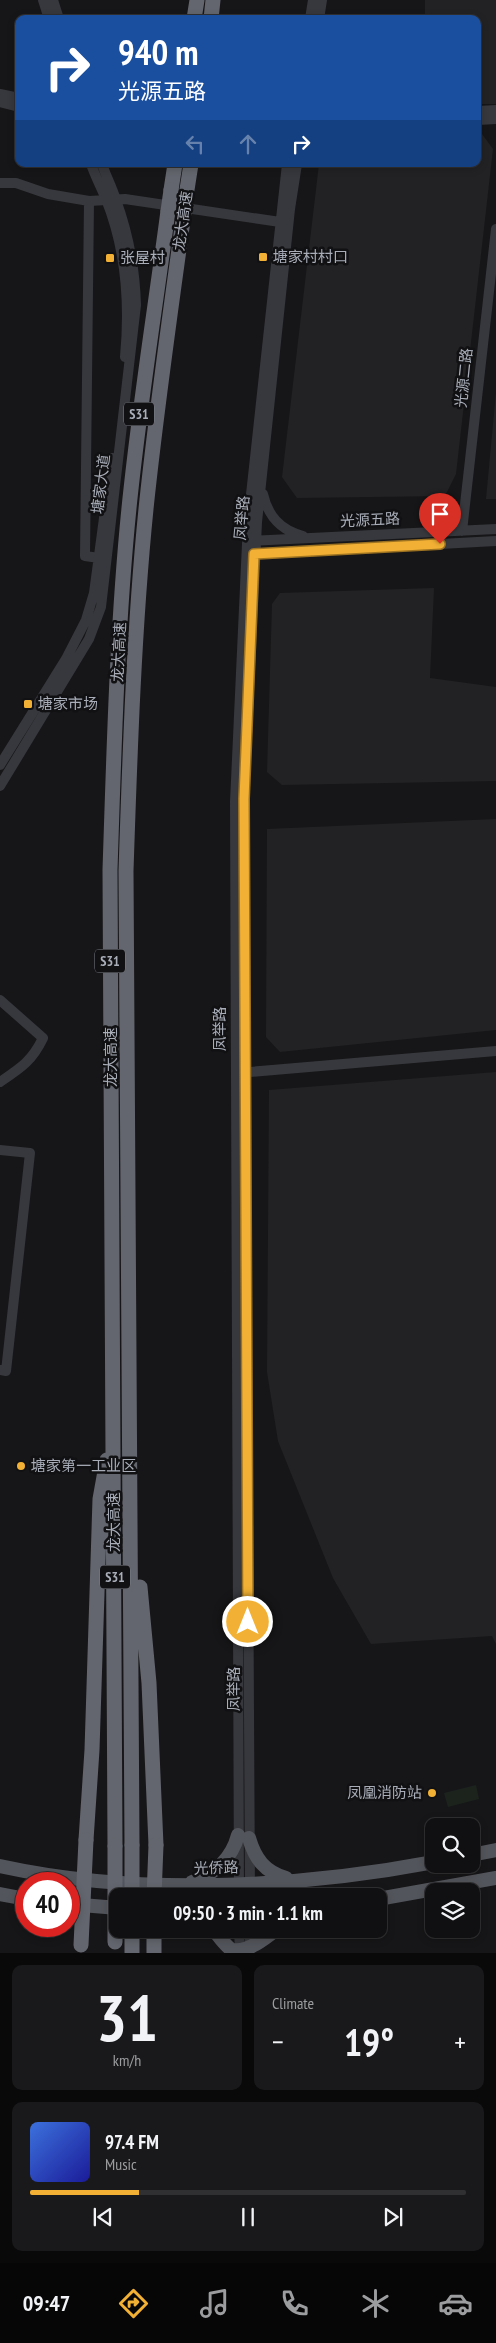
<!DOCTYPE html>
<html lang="en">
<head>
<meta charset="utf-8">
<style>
	body { margin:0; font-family:"PT Sans Narrow","Noto Sans SC",sans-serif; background:#19191b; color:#f1f3f6; height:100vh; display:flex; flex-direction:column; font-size:19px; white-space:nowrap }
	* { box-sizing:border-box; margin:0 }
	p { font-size:16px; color:#9c9d9f }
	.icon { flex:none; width:28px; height:28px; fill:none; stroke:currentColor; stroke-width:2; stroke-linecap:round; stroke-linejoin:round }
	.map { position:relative; height:1953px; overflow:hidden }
	.side { display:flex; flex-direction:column; gap:12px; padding:12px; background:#09090a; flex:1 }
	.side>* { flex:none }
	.guide { position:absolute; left:15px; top:15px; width:466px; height:152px; border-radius:10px; box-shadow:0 2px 8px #0003,0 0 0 1px #303032; background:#1a4fa0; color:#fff; overflow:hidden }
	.buttons { position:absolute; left:425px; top:1818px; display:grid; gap:10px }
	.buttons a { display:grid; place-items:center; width:55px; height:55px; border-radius:10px; background:#101012; box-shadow:0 2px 8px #0003,0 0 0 1px #303032; font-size:25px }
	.speed { position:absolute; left:15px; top:1872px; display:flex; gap:10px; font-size:25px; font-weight:700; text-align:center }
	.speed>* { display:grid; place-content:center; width:65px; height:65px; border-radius:50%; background:#101012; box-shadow:0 2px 8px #0003,0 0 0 1px #303032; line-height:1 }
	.speed .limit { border:8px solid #d22; background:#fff; color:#111 }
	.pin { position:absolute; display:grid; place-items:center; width:42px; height:42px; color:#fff; margin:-51px -21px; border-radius:50% 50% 50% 0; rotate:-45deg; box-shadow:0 0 5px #0007 }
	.pin .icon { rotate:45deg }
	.me { position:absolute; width:55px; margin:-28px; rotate:0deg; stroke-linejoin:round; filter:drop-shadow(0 0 4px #0008) }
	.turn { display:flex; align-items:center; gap:18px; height:105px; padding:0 20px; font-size:22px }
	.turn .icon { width:65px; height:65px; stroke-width:2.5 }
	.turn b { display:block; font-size:35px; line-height:42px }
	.lanes { display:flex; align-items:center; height:48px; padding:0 20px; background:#0003; justify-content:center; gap:25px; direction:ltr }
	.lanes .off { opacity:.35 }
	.big { font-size:38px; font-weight:800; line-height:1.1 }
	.side .tile { flex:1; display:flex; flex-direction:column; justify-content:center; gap:8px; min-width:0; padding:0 18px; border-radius:10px; background:#19191b }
	.side .dial { align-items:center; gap:0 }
	.dial b { font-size:65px; line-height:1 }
	.song { display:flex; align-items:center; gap:15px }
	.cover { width:60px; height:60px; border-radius:8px; background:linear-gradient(135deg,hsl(220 70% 55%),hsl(240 70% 35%)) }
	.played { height:5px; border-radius:2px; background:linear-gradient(90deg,#f2b134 25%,#303032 25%) }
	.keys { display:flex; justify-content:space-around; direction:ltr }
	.heat { display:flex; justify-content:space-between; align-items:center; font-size:28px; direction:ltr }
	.side .tiles { flex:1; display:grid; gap:12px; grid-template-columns:1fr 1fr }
	.tile:last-child { grid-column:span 2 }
	.trip { position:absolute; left:109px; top:1888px; width:278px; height:50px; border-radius:10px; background:#101012; box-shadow:0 2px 8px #0003,0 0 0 1px #303032; font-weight:800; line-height:50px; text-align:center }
	.tab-bar { display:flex; height:80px; justify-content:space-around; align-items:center; background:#060607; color:#9c9d9f }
	.tab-bar .icon { width:35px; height:35px }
	.tab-bar .on { color:#f2b134 }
	.tab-bar b { font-size:22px; color:#f1f3f6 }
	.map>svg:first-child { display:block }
	.built { fill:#222225 }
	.green { fill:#1c231d }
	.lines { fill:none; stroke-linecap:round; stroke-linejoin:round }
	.minor { stroke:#37383d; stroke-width:10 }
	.major { stroke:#53555c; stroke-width:14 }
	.highway { stroke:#63666e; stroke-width:15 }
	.highway-bridge { stroke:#63666e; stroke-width:15 }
	.route-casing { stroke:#9d7322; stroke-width:12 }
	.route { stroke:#f2b134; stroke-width:9 }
	.poi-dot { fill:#f2b134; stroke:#111113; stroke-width:2 }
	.labels { text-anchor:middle; stroke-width:5; stroke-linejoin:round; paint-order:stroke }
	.shield { fill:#111113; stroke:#7b7e86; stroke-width:1 }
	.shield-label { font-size:14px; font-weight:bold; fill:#a8adb8 }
	.street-label { font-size:15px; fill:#a8adb8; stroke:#111113 }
	.poi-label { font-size:15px; fill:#a8adb8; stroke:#111113; text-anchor:start }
</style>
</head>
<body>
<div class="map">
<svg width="496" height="1953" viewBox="0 0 496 1953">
	<rect width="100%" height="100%" fill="#161618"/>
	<!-- built -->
	<path class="built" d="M425,0H496V104H478V19H384L425,15Z
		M478,134H482L493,149L456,474L445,496L297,498L282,477L319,164H478Z
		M496,392V499H486Z
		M434,588L430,678L496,687V781L282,785L267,772L272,604L280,593Z
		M496,819V1030L280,1052L266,1037L267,829Z
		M496,1072V1644L492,1636L371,1644L333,1578L278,1441L267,1372L269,1090Z"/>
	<!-- green -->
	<path class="green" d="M476,1785L479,1799L448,1807L444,1793Z"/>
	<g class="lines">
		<!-- minor -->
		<path class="minor" d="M43,0L49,19
			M53,0L59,19
			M310,19L313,0
			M319,19L322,0
			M0,94L19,98
			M0,102L19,107
			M478,111L496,110
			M478,120L496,119
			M91,164C95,176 101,187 106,199C126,249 130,304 125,357
			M0,183H16L48,194L89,201L85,556L99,558
			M89,201L125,199L280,222
			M263,494C268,516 280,530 303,536
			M462,531L496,229
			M250,541L496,529
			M249,552L254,554L496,541
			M0,765L66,659L86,620L94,593L112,458
			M0,786L89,639L101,607L136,305C135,270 128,233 116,200C112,187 106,176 102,164
			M0,1000L43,1038C32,1061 21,1068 0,1082
			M238,1073L496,1051
			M0,1150L30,1153L6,1371L0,1370
			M239,1896L235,802L248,522L287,164
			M250,1896L244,799L257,522L290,209L297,164
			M239,1929L240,1952
			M250,1929V1950"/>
		<!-- major -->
		<path class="major" d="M249,1838C255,1859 265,1872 286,1878
			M471,1855L496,1850
			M0,1866C137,1896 296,1888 434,1862
			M192,1882C215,1874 232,1858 238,1835
			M0,1894L26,1899
			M378,1899L496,1878
			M69,1904L118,1908
			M213,1929C218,1935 225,1946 232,1950C248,1953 267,1937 277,1929"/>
		<!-- highway -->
		<path class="highway" d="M194,19L197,0
			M211,19L213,0
			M171,190L175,164
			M186,196L191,164
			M140,1587L149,1683L156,1845
			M86,1840L92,1750L100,1499L107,1460
			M132,1845L126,871C130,750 134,629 146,509C156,412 170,316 183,220
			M115,1846L110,870C114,750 117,628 129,508C139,408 155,310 168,211
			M132,1929V1953
			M154,1929V1953"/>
		<!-- highway-bridge -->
		<path class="highway-bridge" d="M168,211L171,190
			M183,220L186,196
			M132,1845V1896
			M115,1846V1942
			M154,1896L156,1845
			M81,1945L86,1840"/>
	</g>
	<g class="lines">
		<!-- route casing -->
		<g class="route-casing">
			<path id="route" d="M248,1622L244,799L254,554L440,544"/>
		</g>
		<!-- route -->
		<use href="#route" class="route"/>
	</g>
	<!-- markers -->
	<g class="poi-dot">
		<rect x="258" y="252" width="10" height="10" rx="2.5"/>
		<rect x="105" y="253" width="10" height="10" rx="2.5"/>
		<rect x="23" y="699" width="10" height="10" rx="2.5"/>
		<circle cx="21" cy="1466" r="5"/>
		<circle cx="432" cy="1793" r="5"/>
	</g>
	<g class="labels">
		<!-- shield labels -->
		<g class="shield">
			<rect x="124" y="402.5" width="30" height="23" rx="4"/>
			<rect x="95" y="949.5" width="30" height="23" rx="4"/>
			<rect x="100" y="1565.5" width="30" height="23" rx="4"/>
		</g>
		<g class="shield-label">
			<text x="139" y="419">S31</text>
			<text x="110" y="966">S31</text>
			<text x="115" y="1582">S31</text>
		</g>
		<!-- street labels -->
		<g class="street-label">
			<text transform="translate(183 221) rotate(-82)" y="5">龙大高速</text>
			<text transform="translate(464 378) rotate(-84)" y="5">光源二路</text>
			<text transform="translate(101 484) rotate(-83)" y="5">塘家大道</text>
			<text transform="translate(242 518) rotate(-85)" y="5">凤举路</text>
			<text transform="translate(370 520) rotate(-3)" y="5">光源五路</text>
			<text transform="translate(119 652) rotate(-87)" y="5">龙大高速</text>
			<text transform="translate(220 1029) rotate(-90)" y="5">凤举路</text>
			<text transform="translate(111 1057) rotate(-90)" y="5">龙大高速</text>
			<text transform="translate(114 1522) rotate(-90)" y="5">龙大高速</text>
			<text transform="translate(234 1689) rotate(-90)" y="5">凤举路</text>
			<text transform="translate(216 1868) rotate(-2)" y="5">光侨路</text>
		</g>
		<!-- poi labels -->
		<g class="poi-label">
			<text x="273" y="262">塘家村村口</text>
			<text x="120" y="263">张屋村</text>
			<text x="38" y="709">塘家市场</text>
			<text x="31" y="1471">塘家第一工业区</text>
			<text x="422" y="1798" text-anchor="end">凤凰消防站</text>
		</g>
	</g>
</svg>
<div class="buttons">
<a><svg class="icon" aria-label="search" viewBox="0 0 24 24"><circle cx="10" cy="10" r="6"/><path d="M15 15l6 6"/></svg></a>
<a><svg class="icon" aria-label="layers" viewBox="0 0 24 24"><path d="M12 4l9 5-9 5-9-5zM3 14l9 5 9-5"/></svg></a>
</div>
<div class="speed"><div class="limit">40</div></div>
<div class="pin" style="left:440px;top:544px;background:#d93025"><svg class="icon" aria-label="arrive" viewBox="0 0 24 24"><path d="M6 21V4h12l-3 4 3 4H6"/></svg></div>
<svg class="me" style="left:248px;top:1622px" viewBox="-20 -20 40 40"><circle r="17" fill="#f2b134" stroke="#fff" stroke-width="3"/><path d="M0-11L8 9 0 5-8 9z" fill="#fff"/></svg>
<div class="trip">09:50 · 3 min · 1.1 km</div>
<div class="guide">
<div class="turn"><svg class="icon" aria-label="right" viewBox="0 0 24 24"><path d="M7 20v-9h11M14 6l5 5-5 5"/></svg><div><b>940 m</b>光源五路</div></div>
<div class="lanes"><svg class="icon off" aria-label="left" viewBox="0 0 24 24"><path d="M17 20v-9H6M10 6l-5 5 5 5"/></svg><svg class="icon off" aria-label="ahead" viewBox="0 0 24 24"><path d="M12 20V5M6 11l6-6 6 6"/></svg><svg class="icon" aria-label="right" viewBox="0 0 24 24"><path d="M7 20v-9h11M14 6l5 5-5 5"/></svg></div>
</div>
</div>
<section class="side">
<div class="tiles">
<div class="tile dial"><b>31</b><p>km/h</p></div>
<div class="tile"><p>Climate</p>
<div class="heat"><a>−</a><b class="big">19°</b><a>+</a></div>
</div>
<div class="tile">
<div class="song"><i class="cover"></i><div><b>97.4 FM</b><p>Music</p></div></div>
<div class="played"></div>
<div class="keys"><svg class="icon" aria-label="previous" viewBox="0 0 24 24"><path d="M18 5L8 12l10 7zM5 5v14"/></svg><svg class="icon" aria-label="pause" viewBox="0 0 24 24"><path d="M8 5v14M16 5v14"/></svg><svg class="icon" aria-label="next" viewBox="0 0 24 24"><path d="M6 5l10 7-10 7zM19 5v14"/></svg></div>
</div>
</div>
</section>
<nav class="tab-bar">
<b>09:47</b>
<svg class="icon on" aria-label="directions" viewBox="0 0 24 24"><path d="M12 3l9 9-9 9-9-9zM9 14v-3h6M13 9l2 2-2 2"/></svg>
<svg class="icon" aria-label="music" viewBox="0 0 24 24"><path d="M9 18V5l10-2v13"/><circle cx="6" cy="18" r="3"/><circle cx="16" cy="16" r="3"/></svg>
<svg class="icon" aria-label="phone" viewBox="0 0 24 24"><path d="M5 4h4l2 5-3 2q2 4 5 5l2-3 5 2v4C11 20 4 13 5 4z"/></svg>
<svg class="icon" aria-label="climate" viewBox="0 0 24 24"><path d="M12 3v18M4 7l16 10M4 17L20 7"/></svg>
<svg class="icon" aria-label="car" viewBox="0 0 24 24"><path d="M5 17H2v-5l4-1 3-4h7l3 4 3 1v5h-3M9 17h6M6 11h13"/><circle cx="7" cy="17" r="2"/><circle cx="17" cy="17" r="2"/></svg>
</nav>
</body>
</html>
